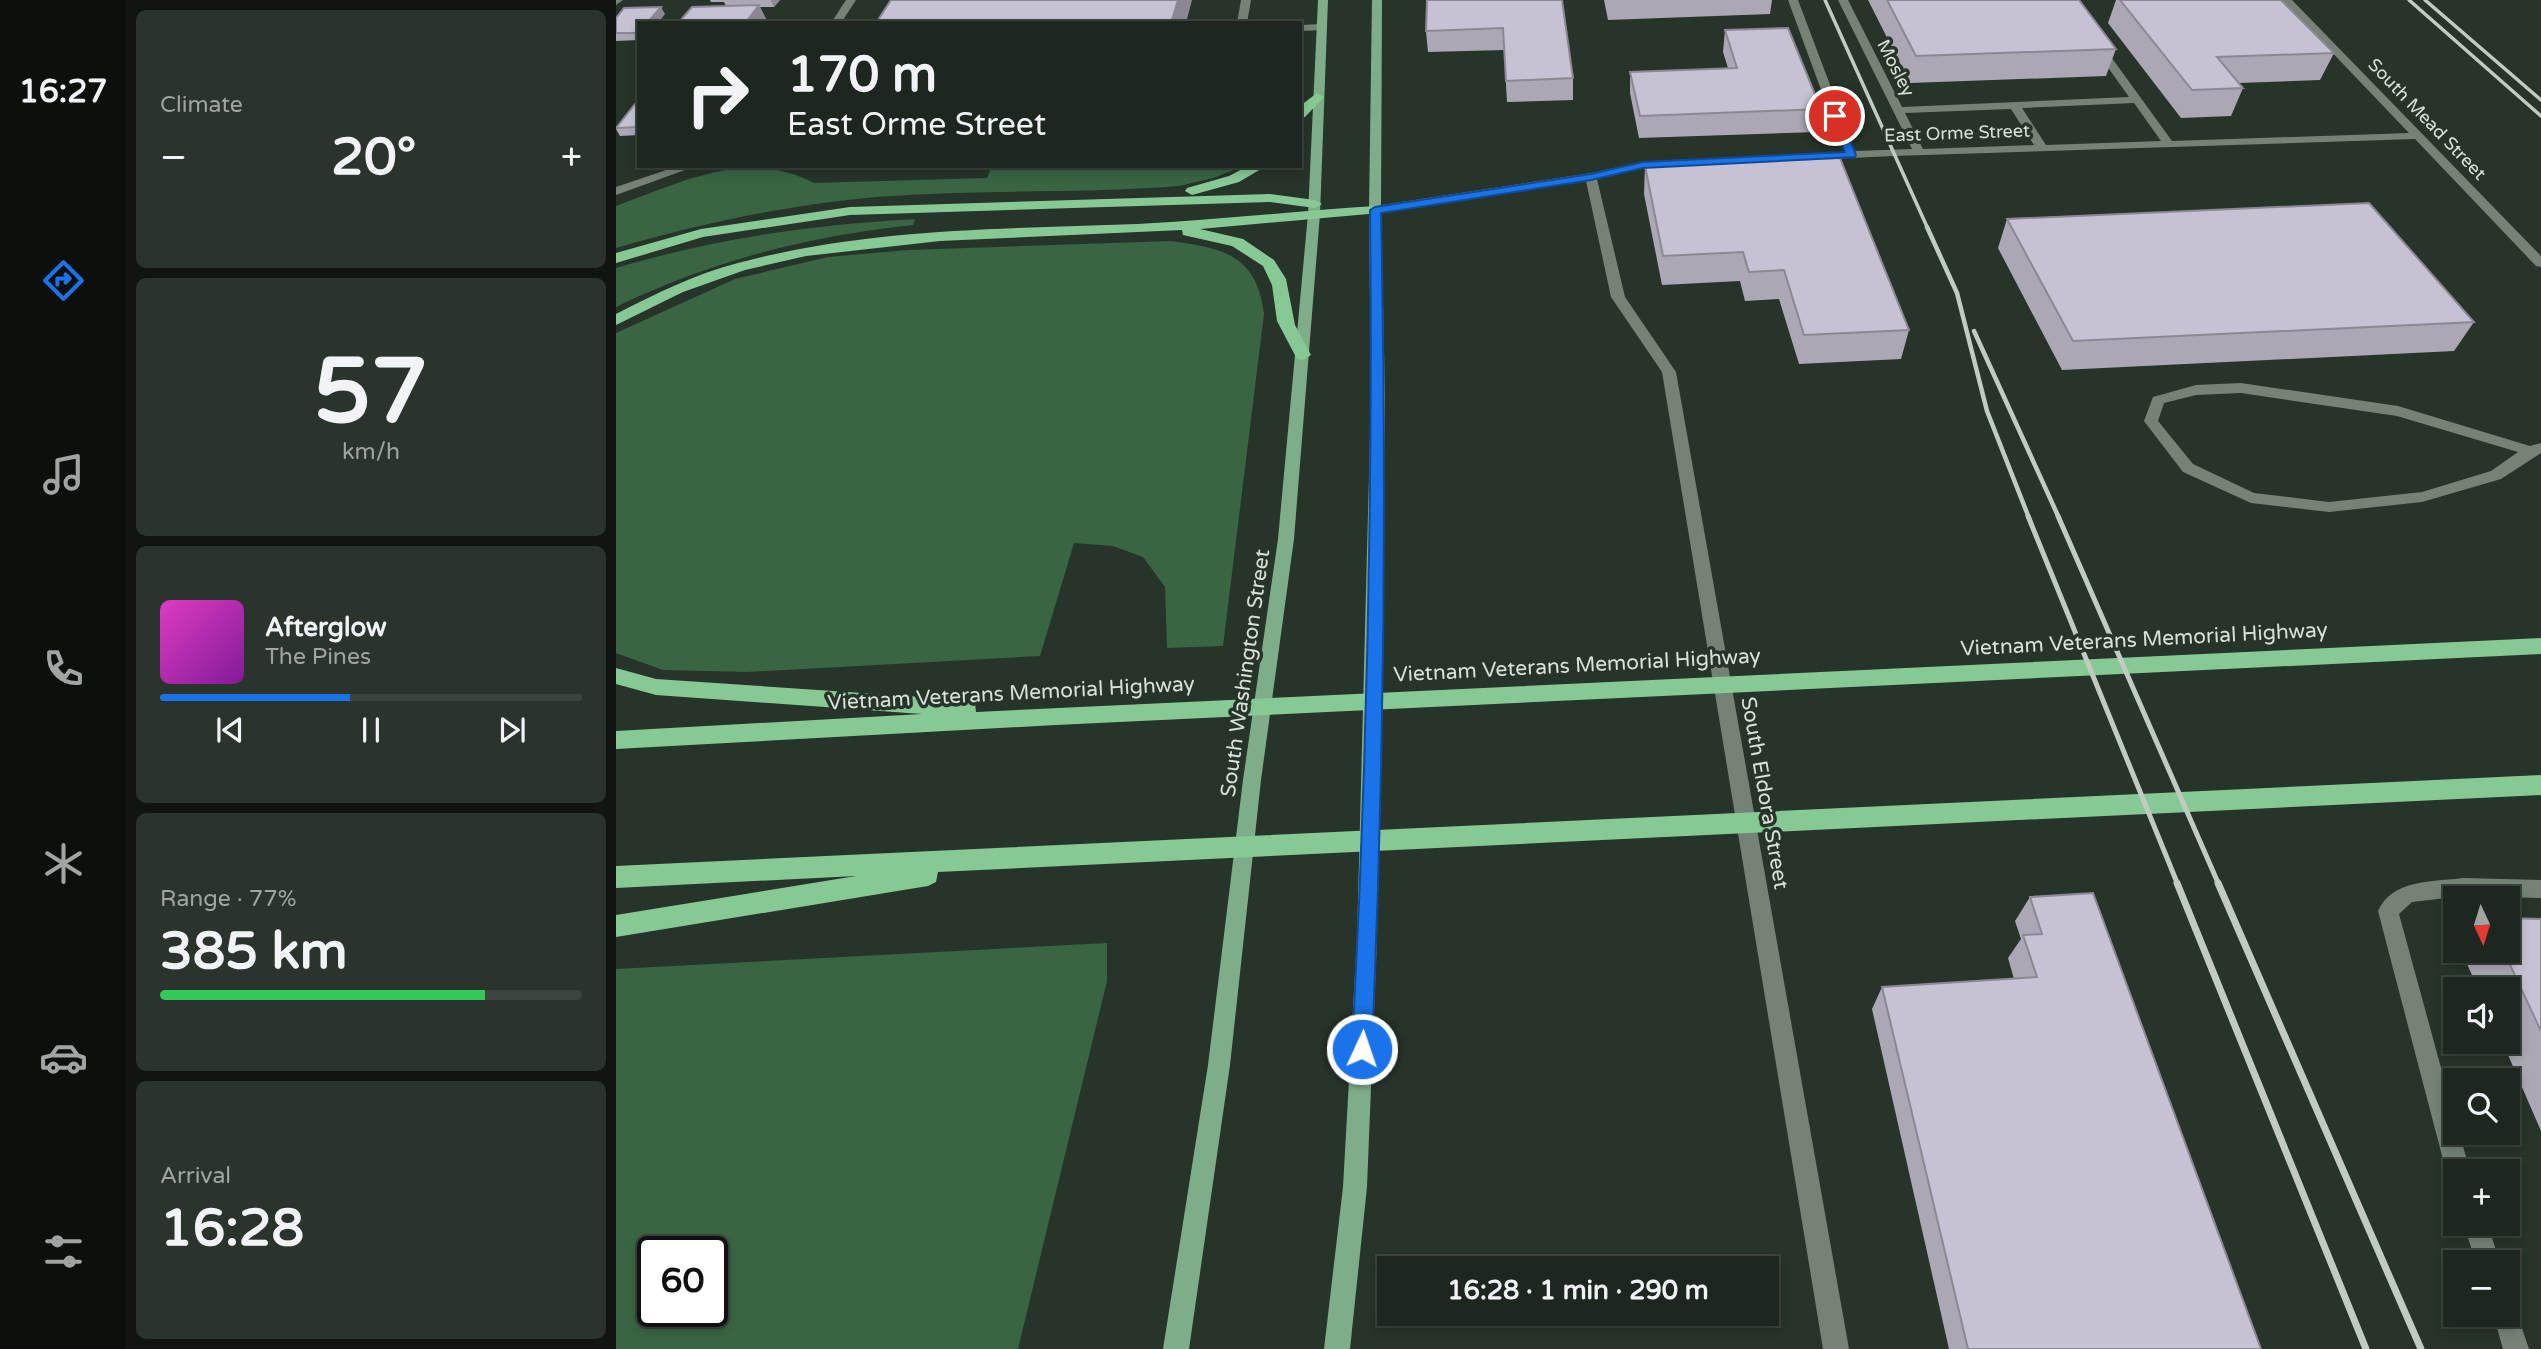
<!DOCTYPE html>
<html lang="en">
<head>
<meta charset="utf-8">
<style>
	body { margin:0; font-family:"Varela Round",sans-serif; background:#2a332c; color:#f1f3f6; height:100vh; display:flex; flex-direction:column; font-size:26px; white-space:nowrap }
	* { box-sizing:border-box; margin:0 }
	p { font-size:23px; color:#a0a5a4 }
	.icon { flex:none; width:38px; height:38px; fill:none; stroke:currentColor; stroke-width:2; stroke-linecap:round; stroke-linejoin:round }
	.map { position:relative; flex:1; overflow:hidden }
	.details { display:flex; flex-direction:column; gap:10px; padding:10px; background:#101511; width:490px }
	.details>* { flex:none }
	.hud { position:absolute; left:21px; top:21px; width:665px; height:147px; border-radius:0px; box-shadow:0 4px 10px #0003,0 0 0 2px #3b443d; background:#1d271f; color:#f1f3f6; overflow:hidden }
	.needle { width:46px; rotate:176deg }
	.tools { position:absolute; left:1827px; top:886px; display:grid; gap:14px }
	.tools a { display:grid; place-items:center; width:77px; height:77px; border-radius:0px; background:#1d271f; box-shadow:0 4px 10px #0003,0 0 0 2px #3b443d; font-size:35px }
	.speed { position:absolute; left:21px; top:1236px; display:flex; gap:14px; font-size:35px; font-weight:700; text-align:center }
	.speed>* { display:grid; place-content:center; width:91px; height:91px; border-radius:50%; background:#1d271f; box-shadow:0 4px 10px #0003,0 0 0 2px #3b443d; line-height:1 }
	.speed .limit { border:4px solid #111; border-radius:10px; background:#fff; color:#111 }
	.pin { position:absolute; display:grid; place-items:center; width:60px; height:60px; color:#fff; margin:-30px; border:4px solid #fff; border-radius:50%; box-shadow:0 2px 7px #0007 }
	.me { position:absolute; width:77px; margin:-38px; rotate:3deg; stroke-linejoin:round; filter:drop-shadow(0 0 5px #0008) }
	.turn { display:flex; align-items:center; gap:24px; height:147px; padding:0 35px; font-size:32px }
	.turn .icon { width:91px; height:91px; stroke-width:2.5 }
	.turn b { display:block; font-size:49px; line-height:60px }
	.big { font-size:52px; font-weight:800; line-height:1.1 }
	.details .tile { flex:1; display:flex; flex-direction:column; justify-content:center; gap:10px; min-width:0; padding:0 24px; border-radius:10px; background:#2a332c }
	.details .dial { align-items:center; gap:0 }
	.dial b { font-size:91px; line-height:1 }
	.song { display:flex; align-items:center; gap:21px }
	.cover { width:84px; height:84px; border-radius:10px; background:linear-gradient(135deg,hsl(310 70% 55%),hsl(290 70% 35%)) }
	.played { height:7px; border-radius:4px; background:linear-gradient(90deg,#1a73e8 45%,#3b443d 45%) }
	.keys { display:flex; justify-content:space-around; direction:ltr }
	.heat { display:flex; justify-content:space-between; align-items:center; font-size:38px; direction:ltr }
	.charge { height:10px; border-radius:5px; background:linear-gradient(90deg,#34c759 77%,#3b443d 0) }
	.trip { position:absolute; left:761px; top:1256px; width:402px; height:70px; border-radius:0px; background:#1d271f; box-shadow:0 4px 10px #0003,0 0 0 2px #3b443d; font-weight:800; line-height:70px; text-align:center }
	main { display:flex; flex:1; min-height:0 }
	.dock { display:flex; flex-direction:column; width:126px; justify-content:space-around; align-items:center; background:#0c100c; color:#a0a5a4 }
	.dock .icon { width:49px; height:49px }
	.dock .active { color:#1a73e8 }
	.dock b { font-size:32px; color:#f1f3f6 }
	.map>svg:first-child { display:block }
	.green { fill:#396543; fill-rule:evenodd }
	.lines { fill:none; stroke-linecap:round; stroke-linejoin:round }
	.minor { fill:#758377; fill-rule:evenodd }
	.major { fill:#80ad89; fill-rule:evenodd }
	.highway { fill:#87c995; fill-rule:evenodd }
	.rail-far3 { stroke:#c1cac3; stroke-width:3.5 }
	.rail-far2 { stroke:#c1cac3; stroke-width:4.5 }
	.rail-far1 { stroke:#c1cac3; stroke-width:5 }
	.rail { stroke:#c1cac3; stroke-width:7 }
	.wall { fill:#aba7b5 }
	.shaded-wall { fill:#8b8894 }
	.building { fill:#c7c2d3; stroke:#8b8894; stroke-width:2 }
	.route { fill:#1a73e8; stroke:#114b97; stroke-width:2 }
	.labels { text-anchor:middle; stroke-width:7; stroke-linejoin:round; paint-order:stroke }
	.far-street-label { font-size:18px; fill:#d8e0da; stroke:#273429 }
	.street-label { font-size:21px; fill:#d8e0da; stroke:#273429 }
</style>
</head>
<body>
<main>
<nav class="dock">
<b>16:27</b>
<svg class="icon active" aria-label="directions" viewBox="0 0 24 24"><path d="M12 3l9 9-9 9-9-9zM9 14v-3h6M13 9l2 2-2 2"/></svg>
<svg class="icon" aria-label="music" viewBox="0 0 24 24"><path d="M9 18V5l10-2v13"/><circle cx="6" cy="18" r="3"/><circle cx="16" cy="16" r="3"/></svg>
<svg class="icon" aria-label="phone" viewBox="0 0 24 24"><path d="M5 4h4l2 5-3 2q2 4 5 5l2-3 5 2v4C11 20 4 13 5 4z"/></svg>
<svg class="icon" aria-label="climate" viewBox="0 0 24 24"><path d="M12 3v18M4 7l16 10M4 17L20 7"/></svg>
<svg class="icon" aria-label="car" viewBox="0 0 24 24"><path d="M5 17H2v-5l4-1 3-4h7l3 4 3 1v5h-3M9 17h6M6 11h13"/><circle cx="7" cy="17" r="2"/><circle cx="17" cy="17" r="2"/></svg>
<svg class="icon" aria-label="filters" viewBox="0 0 24 24"><path d="M4 7h16M4 17h16"/><circle cx="9" cy="7" r="2"/><circle cx="15" cy="17" r="2"/></svg>
</nav>
<section class="details">
<div class="tile"><p>Climate</p>
<div class="heat"><a>−</a><b class="big">20°</b><a>+</a></div>
</div>
<div class="tile dial"><b>57</b><p>km/h</p></div>
<div class="tile">
<div class="song"><i class="cover"></i><div><b>Afterglow</b><p>The Pines</p></div></div>
<div class="played"></div>
<div class="keys"><svg class="icon" aria-label="previous" viewBox="0 0 24 24"><path d="M18 5L8 12l10 7zM5 5v14"/></svg><svg class="icon" aria-label="pause" viewBox="0 0 24 24"><path d="M8 5v14M16 5v14"/></svg><svg class="icon" aria-label="next" viewBox="0 0 24 24"><path d="M6 5l10 7-10 7zM19 5v14"/></svg></div>
</div>
<div class="tile"><p>Range · 77%</p><b class="big">385 km</b><div class="charge"></div></div>
<div class="tile"><p>Arrival</p><b class="big">16:28</b></div>
</section>
<div class="map">
<svg width="1925" height="1349" viewBox="0 0 1925 1349">
	<rect width="100%" height="100%" fill="#273429"/>
	<!-- green -->
	<path class="green" d="M376,166H628L597,178L563,186C462,194 361,189 260,197C172,205 85,223 0,248V206C66,182 130,148 198,183L371,178Z
		M299,219L297,225C193,236 94,261 0,307V268C101,238 194,225 299,219Z
		M555,241C607,248 641,255 648,314L607,646L551,648L549,587L527,557L497,546L458,543L424,656L131,672L47,670L0,653V333L119,279L212,257L292,250Z
		M491,943V981L402,1349H0V969ZM37,1251H96V1311H37Z"/>
	<g class="lines">
		<!-- minor -->
		<path class="minor" d="M0,0H7L0,5Z
			M230,0H240L225,23H215Z
			M625,0H635L631,23H621Z
			M1172,0H1182L1239,151L1296,149L1222,0H1232L1286,107L1513,97L1476,45L1481,42L1485,43L1556,141L1793,133L1666,0H1676L1925,256V267L1920,266L1799,139L1277,156L1027,168L981,179L1009,297L1060,372L1233,1349H1207L1046,372L995,297L970,181L759,214L753,210L759,206L975,173L1027,162L1228,152ZM1518,103L1545,141L1430,145L1406,108ZM1395,109L1418,145L1307,149L1289,113Z
			M684,25L705,24L710,27L705,30L684,31Z
			M62,166H80L0,195V187Z
			M1625,383L1782,406L1914,446L1925,443V453L1885,479L1806,502L1713,512L1635,503L1567,472L1528,421L1537,397L1580,385ZM1625,393L1781,416L1902,452L1875,471L1806,492L1713,502L1638,493L1577,464L1542,421L1548,403L1580,395Z
			M1847,878L1925,880V898L1847,896L1796,902L1783,914L1839,1119V1132H1843L1854,1171H1839V1181L1834,1179L1830,1171L1762,911C1776,879 1817,882 1847,878Z
			M1847,1223H1871L1884,1262H1860Z
			M1892,1303L1898,1305L1913,1349H1887L1877,1314H1892Z"/>
		<!-- major -->
		<path class="major" d="M702,0H712L704,214L678,539L645,780L614,1065L573,1349H547L592,1065L627,780L662,539L692,214Z
			M756,0H766L765,210L769,398L761,938L751,1187L734,1349H708L727,1187L741,938L755,398L753,210Z"/>
		<!-- highway -->
		<path class="highway" d="M701,93L708,97L689,117L684,118V106Z
			M632,166H650L623,182L576,195L569,191L571,188L613,176Z
			M654,194L699,200L706,204L699,208L654,202L234,215L87,237L0,263V253L85,229L234,207Z
			M759,206L766,210L764,213L584,229L627,239L658,260L670,279L679,325L695,355L687,360L681,359L661,321L656,285L647,266L616,246L567,235L566,230L324,241L190,256L129,270L67,292L0,325V314C39,294 79,274 122,263C252,228 388,229 521,224C601,220 680,211 759,206Z
			M1925,638V654L440,725L0,749V731L306,714L40,695L0,684V668L40,679L351,700L359,703L360,712Z
			M1925,775V795L322,872L320,882L312,886L0,937V915L240,876L0,888V866Z"/>
		<!-- rail-far3 -->
		<path class="rail-far3" d="M1209,0L1312,229
			M1793,0L1925,116
			M1809,0L1925,100"/>
		<!-- rail-far2 -->
		<path class="rail-far2" d="M1311,227L1341,293L1371,411L1413,518
			M1358,331L1443,518"/>
		<!-- rail-far1 -->
		<path class="rail-far1" d="M1412,516L1562,885
			M1442,516L1603,885"/>
		<!-- rail -->
		<path class="rail" d="M1561,883L1750,1349
			M1602,883L1805,1349"/>
	</g>
	<!-- wall -->
	<path class="wall" d="M94,0H164L158,7H144L150,19L148,23H62L110,6L108,2H95Z
		M946,0L957,78V100L891,102L888,50L812,52L810,31Z
		M988,0H1156L1154,14L992,20Z
		M1252,0H1463L1500,49L1490,76L1294,83Z
		M1500,0H1665L1718,53L1704,80L1623,83L1627,88L1615,116L1565,118L1492,23Z
		M49,14L23,23V40L0,41V18Z
		M1109,30L1205,109L1201,132L1023,138L1014,93V72L1112,68L1107,52Z
		M23,104V135L4,136L0,129V127Z
		M1029,166L1293,330L1285,359L1183,364L1163,299L1129,301L1124,281L1046,285L1028,194Z
		M1391,219L1858,322L1838,351L1446,370L1382,248Z
		M1414,897L1645,1349H1333L1256,1009L1266,987L1398,979L1392,958L1405,939L1399,921Z
		M1925,919V1131L1886,1041H1892V989H1862L1845,950H1892Z"/>
	<!-- shaded-wall -->
	<path class="shaded-wall" d="M155,0H164L158,7Z
		M562,0H576L570,23H555Z
		M143,5L150,19L148,23H130V22Z
		M45,7L49,14L42,23H31Z"/>
	<!-- building -->
	<path class="building" d="M275,0H562L555,23H260Z
		M811,0H946L957,78L890,81L887,28L810,31Z
		M1271,0H1463L1500,49L1300,56Z
		M1504,0H1665L1718,53L1601,57L1627,88L1576,90Z
		M143,5L130,22L62,23L76,7Z
		M45,7L31,23H23V33H0V18L8,8Z
		M1172,28L1205,109L1024,116L1014,72L1121,68L1109,30Z
		M19,104H23V127L0,128Z
		M1224,158L1293,330L1188,335L1168,270L1133,272L1127,252L1047,256L1029,166Z
		M1753,203L1858,322L1457,341L1391,219Z
		M1477,893L1645,1349H1352L1266,987L1421,977L1407,935L1426,934L1414,897Z
		M1892,918L1925,919V1031L1887,950H1892Z"/>
	<!-- route -->
	<path class="route" d="M1219,113L1224,116L1240,155L1239,157L1027,168L975,180L765,213C771,491 768,771 756,1049L753,1055L746,1058L739,1055L736,1049C751,770 757,490 754,210L759,207L975,174L1027,162L1229,152L1214,116Z"/>
	<g class="labels">
		<!-- far-street labels -->
		<g class="far-street-label">
			<text transform="translate(1280 68) rotate(63)" y="6">Mosley</text>
			<text transform="translate(1811 119) rotate(46)" y="6">South Mead Street</text>
			<text transform="translate(1341 133) rotate(-2)" y="6">East Orme Street</text>
		</g>
		<!-- street labels -->
		<g class="street-label">
			<text transform="translate(1528 639) rotate(-3)" y="7">Vietnam Veterans Memorial Highway</text>
			<text transform="translate(961 665) rotate(-3)" y="7">Vietnam Veterans Memorial Highway</text>
			<text transform="translate(629 673) rotate(-82)" y="7">South Washington Street</text>
			<text transform="translate(395 693) rotate(-3)" y="7">Vietnam Veterans Memorial Highway</text>
			<text transform="translate(1149 793) rotate(80)" y="7">South Eldora Street</text>
		</g>
	</g>
</svg>
<div class="tools">
<a><svg class="needle" viewBox="-14 -14 28 28"><path d="M0-13l5 13h-10z" fill="#e53935"/><path d="M0 13l5-13h-10z" fill="#a0a5a4"/></svg></a>
<a><svg class="icon" aria-label="sound" viewBox="0 0 24 24"><path d="M4 9h4l5-4v14l-5-4H4zM17 9q2 3 0 6"/></svg></a>
<a><svg class="icon" aria-label="search" viewBox="0 0 24 24"><circle cx="10" cy="10" r="6"/><path d="M15 15l6 6"/></svg></a>
<a>+</a>
<a>−</a>
</div>
<div class="speed"><div class="limit">60</div></div>
<div class="pin" style="left:1219px;top:116px;background:#d93025"><svg class="icon" aria-label="arrive" viewBox="0 0 24 24"><path d="M6 21V4h12l-3 4 3 4H6"/></svg></div>
<svg class="me" style="left:746px;top:1049px" viewBox="-20 -20 40 40"><circle r="17" fill="#1a73e8" stroke="#fff" stroke-width="3"/><path d="M0-11L8 9 0 5-8 9z" fill="#fff"/></svg>
<div class="trip">16:28 · 1 min · 290 m</div>
<div class="hud">
<div class="turn"><svg class="icon" aria-label="right" viewBox="0 0 24 24"><path d="M7 20v-9h11M14 6l5 5-5 5"/></svg><div><b>170 m</b>East Orme Street</div></div>
</div>
</div>
</main>
</body>
</html>
